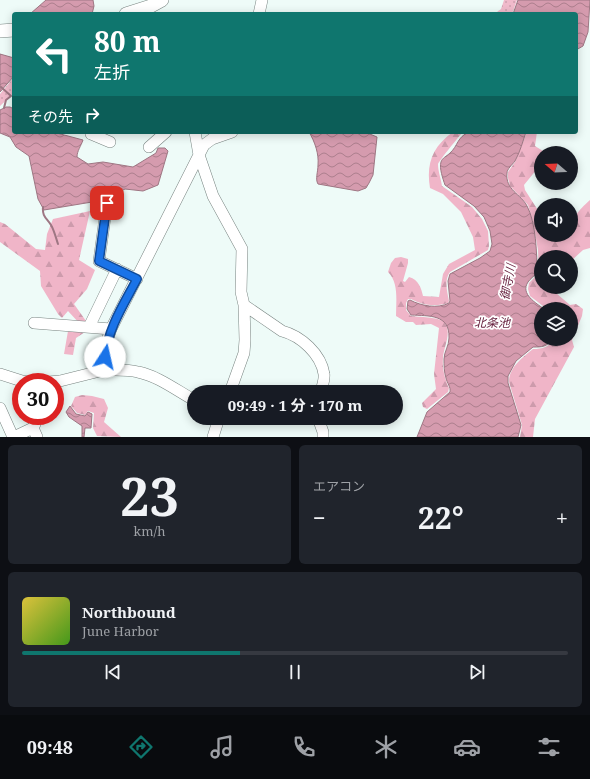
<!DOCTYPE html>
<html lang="ja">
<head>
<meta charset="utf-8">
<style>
	body { margin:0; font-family:"Noto Serif","Noto Sans JP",serif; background:#20242c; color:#f1f3f6; height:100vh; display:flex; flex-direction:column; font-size:15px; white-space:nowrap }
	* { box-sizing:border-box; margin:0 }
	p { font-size:13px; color:#9ea1a6 }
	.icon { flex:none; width:22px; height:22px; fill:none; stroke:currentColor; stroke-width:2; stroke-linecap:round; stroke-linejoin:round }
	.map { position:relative; height:437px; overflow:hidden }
	.sheet { display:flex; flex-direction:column; gap:8px; padding:8px; background:#0d0f14; flex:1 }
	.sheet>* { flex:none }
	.banner { position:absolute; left:12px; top:12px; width:566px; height:122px; border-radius:4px; box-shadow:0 2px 10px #0003; background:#0f766e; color:#fff; overflow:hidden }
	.needle { width:26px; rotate:289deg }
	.controls { position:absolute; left:534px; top:146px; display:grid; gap:8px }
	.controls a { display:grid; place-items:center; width:44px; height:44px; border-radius:50%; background:#171b24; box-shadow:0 2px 10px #0003; font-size:20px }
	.speed { position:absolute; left:12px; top:373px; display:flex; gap:8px; font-size:20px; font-weight:700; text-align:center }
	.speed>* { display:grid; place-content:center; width:52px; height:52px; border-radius:50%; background:#171b24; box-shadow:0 2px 10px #0003; line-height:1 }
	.speed .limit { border:6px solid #d22; background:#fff; color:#111 }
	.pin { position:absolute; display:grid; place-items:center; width:34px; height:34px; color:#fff; margin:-17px; border-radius:8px; box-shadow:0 2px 6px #0006 }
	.me { position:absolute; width:44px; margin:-22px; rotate:10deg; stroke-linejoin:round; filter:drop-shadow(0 0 3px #0008) }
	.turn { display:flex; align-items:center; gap:14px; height:84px; padding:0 16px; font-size:18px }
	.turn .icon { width:52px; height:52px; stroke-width:2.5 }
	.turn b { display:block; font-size:28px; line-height:34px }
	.then { display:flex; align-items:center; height:38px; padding:0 16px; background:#0003; gap:8px; font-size:15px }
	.big { font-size:30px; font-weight:700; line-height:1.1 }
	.sheet .tile { flex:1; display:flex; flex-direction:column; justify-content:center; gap:6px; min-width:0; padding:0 14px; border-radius:6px; background:#20242c }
	.sheet .dial { align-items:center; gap:0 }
	.dial b { font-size:52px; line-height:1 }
	.song { display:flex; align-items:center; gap:12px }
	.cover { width:48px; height:48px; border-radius:6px; background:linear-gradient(135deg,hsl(50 70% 55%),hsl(100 70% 35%)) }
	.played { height:4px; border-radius:2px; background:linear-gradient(90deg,#0f766e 40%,#363941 40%) }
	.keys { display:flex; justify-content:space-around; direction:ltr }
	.heat { display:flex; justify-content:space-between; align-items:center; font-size:22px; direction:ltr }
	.sheet .tiles { flex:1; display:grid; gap:8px; grid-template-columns:1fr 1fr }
	.tile:last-child { grid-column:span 2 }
	.trip { position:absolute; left:187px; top:385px; width:216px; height:40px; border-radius:20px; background:#171b24; box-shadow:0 2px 10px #0003; font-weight:700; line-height:40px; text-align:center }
	.tabs { display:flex; height:64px; justify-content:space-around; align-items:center; background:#090b0e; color:#9ea1a6 }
	.tabs .icon { width:28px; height:28px }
	.tabs .on { color:#0f766e }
	.tabs b { font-size:18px; color:#f1f3f6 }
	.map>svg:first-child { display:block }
	.grass { fill:url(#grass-dots) }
	.forest { fill:url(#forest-firs) }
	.water { fill:url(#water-waves); stroke:#9e7683 }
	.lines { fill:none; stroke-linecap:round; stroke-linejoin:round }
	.stream { stroke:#9e7683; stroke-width:2 }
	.minor-casing { stroke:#788481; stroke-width:12 }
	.major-casing { stroke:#788481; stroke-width:14 }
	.minor { stroke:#fff; stroke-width:11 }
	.major { stroke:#fff; stroke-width:13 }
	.route-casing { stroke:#114b97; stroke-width:10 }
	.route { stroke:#1a73e8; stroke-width:7 }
	.labels { text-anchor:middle; stroke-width:3.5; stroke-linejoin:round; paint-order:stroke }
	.water-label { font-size:12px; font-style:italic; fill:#692441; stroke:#fff }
</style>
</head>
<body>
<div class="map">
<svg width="590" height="437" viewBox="0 0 590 437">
	<defs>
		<pattern id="grass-dots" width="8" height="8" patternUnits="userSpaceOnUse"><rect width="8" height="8" fill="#f0bacb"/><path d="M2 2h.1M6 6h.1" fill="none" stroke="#cda0ae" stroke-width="1.8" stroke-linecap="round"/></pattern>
		<pattern id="forest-firs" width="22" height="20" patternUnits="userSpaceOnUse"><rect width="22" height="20" fill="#f0b5c8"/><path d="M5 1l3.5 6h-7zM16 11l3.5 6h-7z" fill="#cd9bac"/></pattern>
		<pattern id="water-waves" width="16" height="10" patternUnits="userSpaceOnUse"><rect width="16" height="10" fill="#d59bae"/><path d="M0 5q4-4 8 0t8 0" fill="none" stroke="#ac7e8d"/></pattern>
	</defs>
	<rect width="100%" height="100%" fill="#eefbf8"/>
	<!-- grass -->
	<path class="grass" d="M504,0H517L512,14H497V12L501,9Z
		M14,77V93L0,106V94Z"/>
	<!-- forest -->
	<path class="forest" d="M453,132H463C460,135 439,161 438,164C438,171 441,179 442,186L472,207L482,219L488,231L489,246L488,250L450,272C444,280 447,291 449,301L448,303C436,307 421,305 411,299H408L406,303V310L411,316C418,317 439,317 444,322C453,332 443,348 443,358C442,369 445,379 449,388L448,392L427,409L423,407L422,403L436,389L434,374L439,328L431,324L416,325L413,322H406L396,316C396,301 399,283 388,272L391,263L395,258L401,257L408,259V263L403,281L405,282L409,277C419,280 421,288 423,296L439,297L443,274L449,264L475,250L473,237L461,212L443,194L430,188C426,164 432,147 453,132Z
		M527,132H537L535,146L543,151V153H541V164L524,185L525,190L541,215V235H571C571,218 578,211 590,200V248L583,250L571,261V257H541V287H549L570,305L576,304L583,309L582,316L572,340L574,347L535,419L533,437H520L522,425L509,382C509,367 523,357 533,349C543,349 549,347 554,339H571V309H547L530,296L528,289L529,283L539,273L538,250L533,222L528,205L510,186L508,178V172L515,162Z
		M90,211L79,260L95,270L87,289L74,304L86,321L85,332L76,338L73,355L64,354L68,331L80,324L68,311L62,318L58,314L41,286L40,271L0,242V222L5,224L36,249L45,250L47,234L53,219Z
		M82,395L92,396L104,399L108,408L104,422L121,437L97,436L93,428L94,413L88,411L85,415L77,413L71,406L75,397Z"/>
	<!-- water -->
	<path class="water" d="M46,0H93L94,6L92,14H30Z
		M518,0H590L588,32L583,46L576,50V14H513Z
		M0,54L14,58V76L0,92Z
		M6,107H10L14,109V132H53L83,140C81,146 77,151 77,157L88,164L103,162L133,167L156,153L158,148H165L168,151L158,185L143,191L125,189L104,200L44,210L38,199L29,156L16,147L10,137L0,133V110Z
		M309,132H365L377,137L373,175L369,183L366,188L358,191L318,184C315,179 318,172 318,165C319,154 315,142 309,132Z
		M469,132H526C523,141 520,152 515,161C512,165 507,169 507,173C505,190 521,194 527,206C536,222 537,255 537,273C534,276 530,279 528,282C520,294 536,303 544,309H541V339H552C547,347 542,347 533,347L516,361L508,376V383L521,425L518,437H417L427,412L450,392C451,387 447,383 446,378C444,372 444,365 444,359C444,352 449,346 449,338C450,314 429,316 411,315L407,309L408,301L410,300C421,306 438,309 449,303L450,301L448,281L450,274L480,258L490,251L492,244L490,231L484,217L474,206L445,185C443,179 439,168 441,162C442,158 447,156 450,153C458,146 457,137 469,132Z
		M70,406L76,414L85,416L88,412L92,414L91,428H85L84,437H82V426L69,417L66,412Z"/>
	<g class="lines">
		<!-- stream -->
		<path class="stream" d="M1,87L11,96L6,100L4,108
			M43,207C42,217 47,218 51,225C54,230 56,238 58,244"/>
		<!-- minor casing -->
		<g class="minor-casing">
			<path id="minor" d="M259,14L262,0
				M92,132L91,134L110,142
				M195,132L199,155L213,196L242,249L241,292L244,305L282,331C301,336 321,354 324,374C325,379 322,386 321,392
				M149,147L166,132
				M107,203L99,261L137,279
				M34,323L111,329
				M89,327L117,269
				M104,370C115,370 127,369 138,372C158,376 176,390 194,400
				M0,374L22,381L29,382
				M48,382L60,381L104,370L106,344L111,329L204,145L212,139L232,132
				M230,392L244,353L245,340L244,305
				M0,408L13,437
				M32,416L35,424L33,428L37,437
				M318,418L323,432V437
				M14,437L33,428
				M213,437L219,418"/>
		</g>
		<!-- major casing -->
		<g class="major-casing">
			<path id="major" d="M126,14L151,6L162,0
				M0,31L14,30"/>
		</g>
		<!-- minor -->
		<use href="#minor" class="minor"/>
		<!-- major -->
		<use href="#major" class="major"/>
	</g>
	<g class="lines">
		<!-- route casing -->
		<g class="route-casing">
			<path id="route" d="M105,357C108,328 124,304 137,279L99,261L107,203"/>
		</g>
		<!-- route -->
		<use href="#route" class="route"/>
	</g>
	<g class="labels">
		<!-- water labels -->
		<g class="water-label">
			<text transform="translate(508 282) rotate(-79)" y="4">御寺川</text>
			<text x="492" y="327">北条池</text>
		</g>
	</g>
</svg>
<div class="controls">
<a><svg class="needle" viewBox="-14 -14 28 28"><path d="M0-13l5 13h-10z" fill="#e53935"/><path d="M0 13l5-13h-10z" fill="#9ea1a6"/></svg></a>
<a><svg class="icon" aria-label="sound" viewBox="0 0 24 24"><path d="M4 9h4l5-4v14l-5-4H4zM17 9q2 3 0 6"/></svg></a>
<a><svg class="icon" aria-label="search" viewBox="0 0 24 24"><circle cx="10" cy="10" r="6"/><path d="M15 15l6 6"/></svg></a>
<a><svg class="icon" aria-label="layers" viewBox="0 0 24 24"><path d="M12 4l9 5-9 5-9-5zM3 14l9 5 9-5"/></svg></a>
</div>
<div class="speed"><div class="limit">30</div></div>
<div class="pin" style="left:107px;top:203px;background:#d93025"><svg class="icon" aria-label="arrive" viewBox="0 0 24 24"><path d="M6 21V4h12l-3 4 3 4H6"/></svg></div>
<svg class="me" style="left:105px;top:357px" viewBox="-20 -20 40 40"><circle r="19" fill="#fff"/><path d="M0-13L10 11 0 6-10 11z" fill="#1a73e8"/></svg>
<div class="trip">09:49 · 1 分 · 170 m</div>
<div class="banner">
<div class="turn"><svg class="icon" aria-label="left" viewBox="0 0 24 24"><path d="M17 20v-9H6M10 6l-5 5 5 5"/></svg><div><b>80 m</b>左折</div></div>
<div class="then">その先<svg class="icon" aria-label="right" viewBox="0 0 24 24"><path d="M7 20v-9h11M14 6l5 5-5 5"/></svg></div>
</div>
</div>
<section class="sheet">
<div class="tiles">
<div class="tile dial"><b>23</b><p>km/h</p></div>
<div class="tile"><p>エアコン</p>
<div class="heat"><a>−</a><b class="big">22°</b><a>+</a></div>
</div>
<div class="tile">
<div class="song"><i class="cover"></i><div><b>Northbound</b><p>June Harbor</p></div></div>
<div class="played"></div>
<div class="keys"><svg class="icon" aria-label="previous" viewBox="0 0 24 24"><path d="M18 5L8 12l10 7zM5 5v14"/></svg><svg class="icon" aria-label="pause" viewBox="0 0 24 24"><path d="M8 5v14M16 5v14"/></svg><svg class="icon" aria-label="next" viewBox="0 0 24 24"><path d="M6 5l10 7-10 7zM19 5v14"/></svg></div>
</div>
</div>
</section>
<nav class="tabs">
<b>09:48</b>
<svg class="icon on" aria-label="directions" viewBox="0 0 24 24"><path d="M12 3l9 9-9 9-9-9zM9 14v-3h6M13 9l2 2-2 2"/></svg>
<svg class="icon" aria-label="music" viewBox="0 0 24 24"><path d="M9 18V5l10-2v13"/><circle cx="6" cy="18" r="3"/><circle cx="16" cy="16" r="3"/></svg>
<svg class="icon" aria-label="phone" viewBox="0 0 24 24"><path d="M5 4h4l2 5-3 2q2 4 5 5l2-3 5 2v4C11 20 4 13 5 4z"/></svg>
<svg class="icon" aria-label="climate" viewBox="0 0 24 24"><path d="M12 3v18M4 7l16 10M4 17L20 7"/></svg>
<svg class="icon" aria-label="car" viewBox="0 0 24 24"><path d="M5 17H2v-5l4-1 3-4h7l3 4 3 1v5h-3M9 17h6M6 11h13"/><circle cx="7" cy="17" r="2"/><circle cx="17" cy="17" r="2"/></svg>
<svg class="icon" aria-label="filters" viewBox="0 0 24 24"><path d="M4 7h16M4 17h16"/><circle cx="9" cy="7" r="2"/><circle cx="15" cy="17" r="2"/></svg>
</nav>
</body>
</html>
